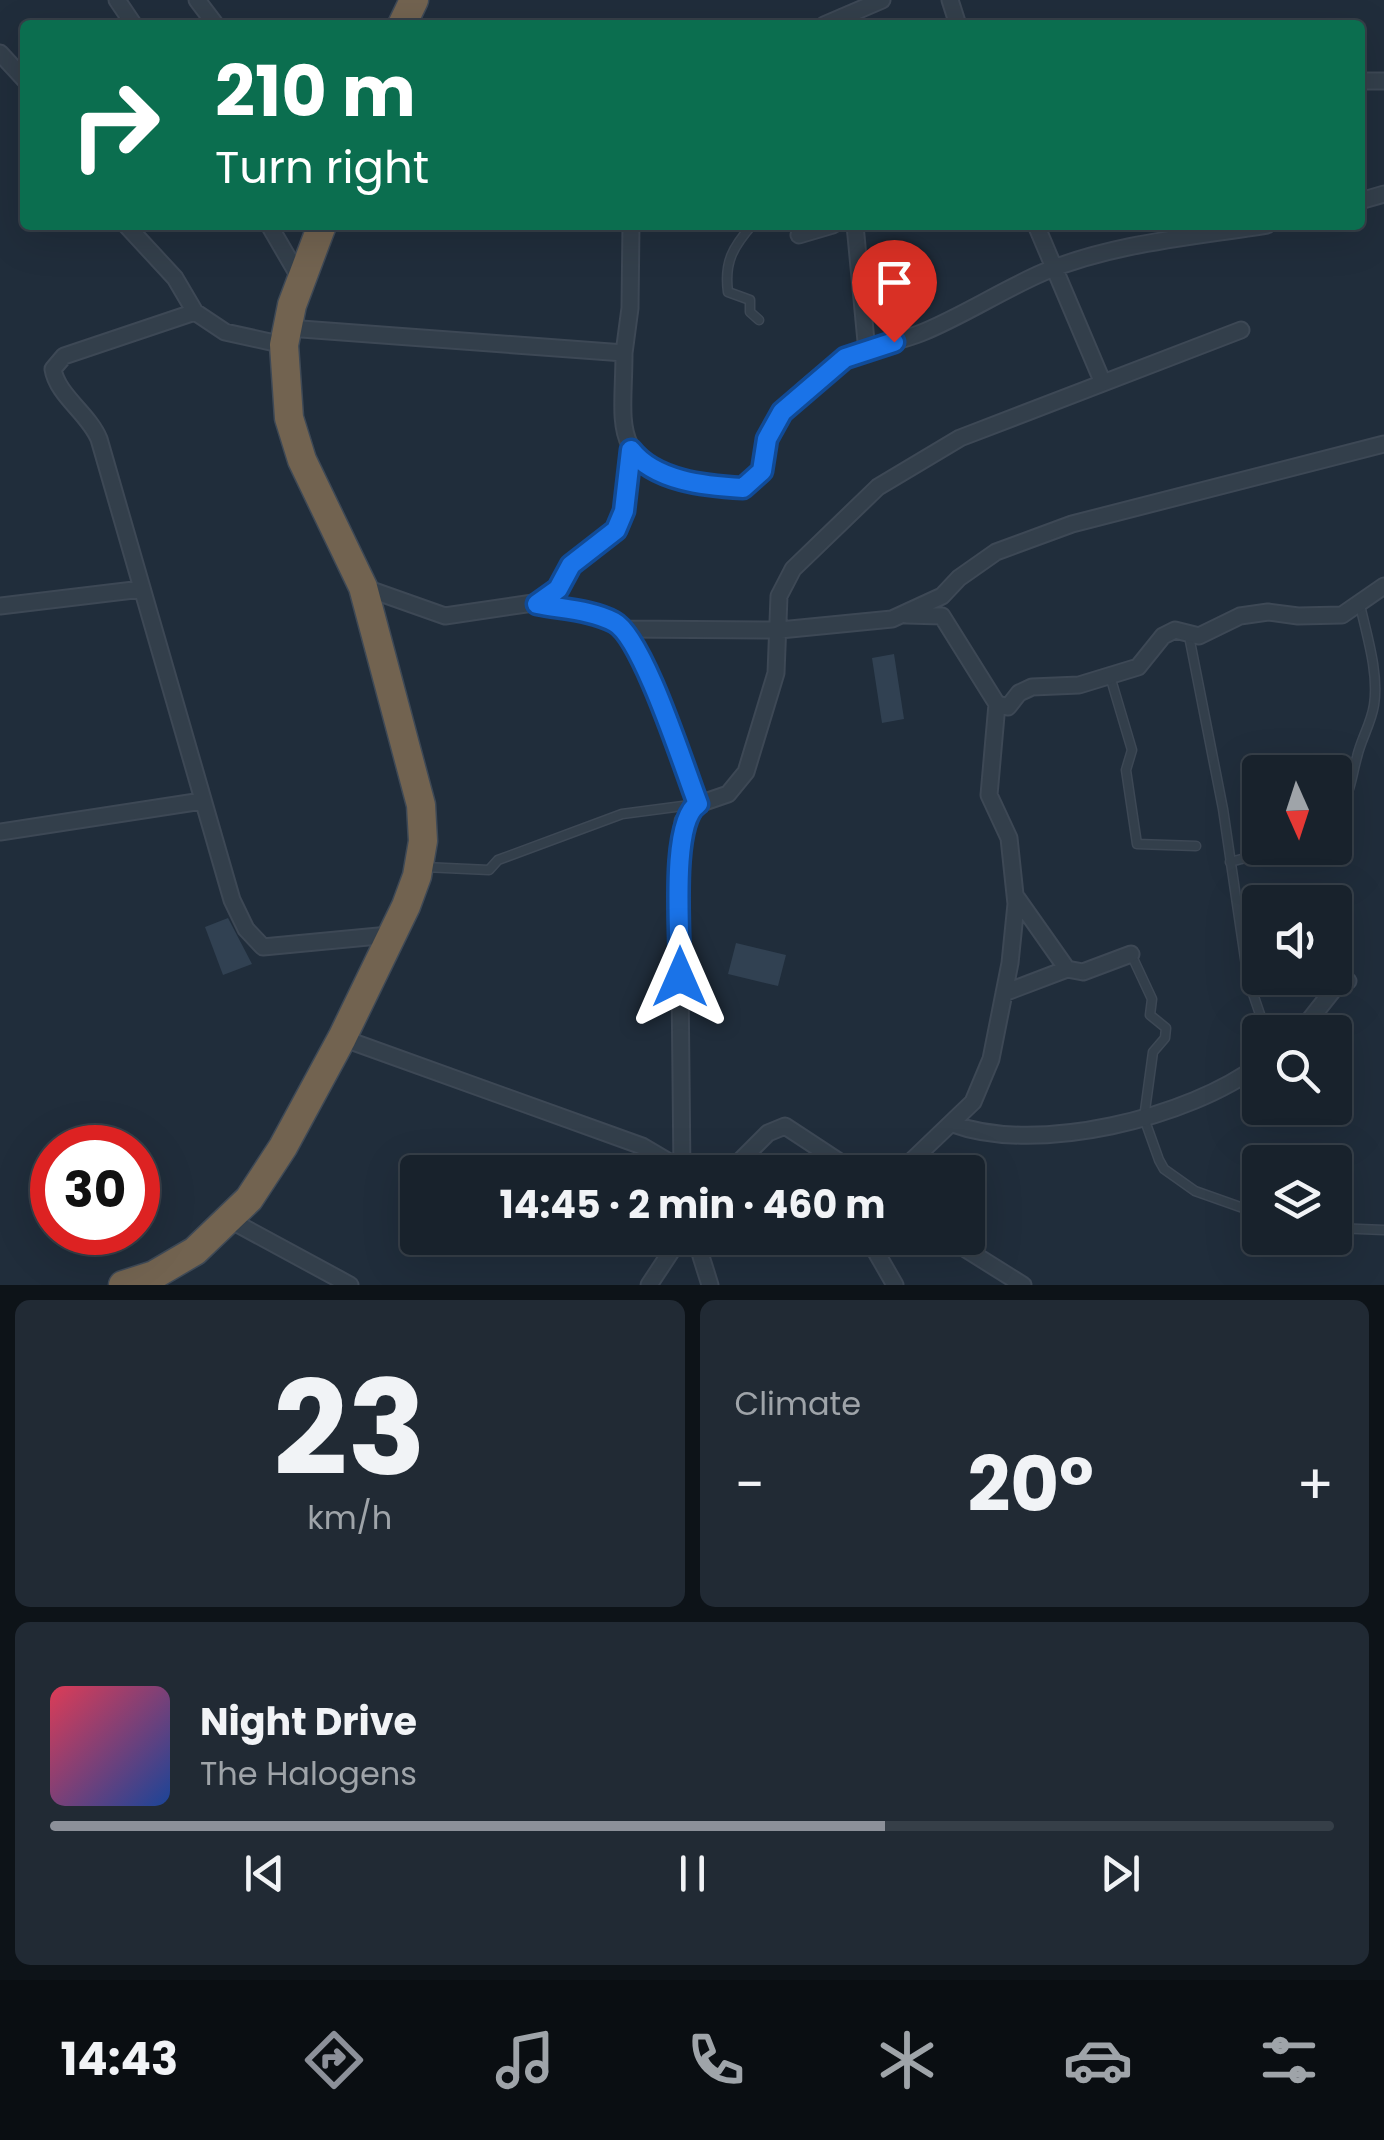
<!DOCTYPE html>
<html lang="en">
<head>
<meta charset="utf-8">
<style>
	body { margin:0; font-family:Poppins,sans-serif; background:#212a34; color:#f1f3f6; height:100vh; display:flex; flex-direction:column; font-size:38px; white-space:nowrap }
	* { box-sizing:border-box; margin:0 }
	p { font-size:32px; color:#9fa4a9 }
	.icon { flex:none; width:55px; height:55px; fill:none; stroke:currentColor; stroke-width:2; stroke-linecap:round; stroke-linejoin:round }
	.map { position:relative; height:1285px; overflow:hidden }
	.sheet { display:flex; flex-direction:column; gap:15px; padding:15px; background:#0d1318; flex:1 }
	.sheet>* { flex:none }
	.top-card { position:absolute; left:20px; top:20px; width:1345px; height:210px; border-radius:10px; box-shadow:0 10px 40px #0002,0 0 0 2px #363f48; background:#0b6e4f; color:#fff; overflow:hidden }
	.needle { width:65px; rotate:177deg }
	.buttons { position:absolute; left:1242px; top:755px; display:grid; gap:20px }
	.buttons a { display:grid; place-items:center; width:110px; height:110px; border-radius:10px; background:#18222c; box-shadow:0 10px 40px #0002,0 0 0 2px #363f48; font-size:50px }
	.speed { position:absolute; left:30px; top:1125px; display:flex; gap:20px; font-size:50px; font-weight:700; text-align:center }
	.speed>* { display:grid; place-content:center; width:130px; height:130px; border-radius:50%; background:#18222c; box-shadow:0 10px 40px #0002,0 0 0 2px #363f48; line-height:1 }
	.speed .limit { border:15px solid #d22; background:#fff; color:#111 }
	.pin { position:absolute; display:grid; place-items:center; width:85px; height:85px; color:#fff; margin:-102px -42px; border-radius:50% 50% 50% 0; rotate:-45deg; box-shadow:0 0 10px #0007 }
	.pin .icon { rotate:45deg }
	.me { position:absolute; width:110px; margin:-55px; rotate:0deg; stroke-linejoin:round; filter:drop-shadow(0 0 8px #0008) }
	.turn { display:flex; align-items:center; gap:35px; height:210px; padding:0 30px; font-size:45px }
	.turn .icon { width:130px; height:130px; stroke-width:2.5 }
	.turn b { display:block; font-size:70px; line-height:85px }
	.big { font-size:75px; font-weight:700; line-height:1.1 }
	.sheet .tile { flex:1; display:flex; flex-direction:column; justify-content:center; gap:15px; min-width:0; padding:0 35px; border-radius:15px; background:#212a34 }
	.sheet .dial { align-items:center; gap:0 }
	.dial b { font-size:130px; line-height:1 }
	.song { display:flex; align-items:center; gap:30px }
	.cover { width:120px; height:120px; border-radius:15px; background:linear-gradient(135deg,hsl(350 70% 55%),hsl(220 70% 35%)) }
	.played { height:10px; border-radius:5px; background:linear-gradient(90deg,#8c9099 65%,#363f48 65%) }
	.keys { display:flex; justify-content:space-around; direction:ltr }
	.heat { display:flex; justify-content:space-between; align-items:center; font-size:55px; direction:ltr }
	.sheet .tiles { flex:1; display:grid; gap:15px; grid-template-columns:1fr 1fr }
	.tile:last-child { grid-column:span 2 }
	.trip { position:absolute; left:400px; top:1155px; width:585px; height:100px; border-radius:10px; background:#18222c; box-shadow:0 10px 40px #0002,0 0 0 2px #363f48; font-weight:700; line-height:100px; text-align:center }
	.dock { display:flex; height:160px; justify-content:space-around; align-items:center; background:#0a0e12; color:#9fa4a9 }
	.dock .icon { width:70px; height:70px }
	.dock .on { color:#8c9099 }
	.dock b { font-size:45px; color:#f1f3f6 }
	.map>svg:first-child { display:block }
	.building { fill:#314152 }
	.lines { fill:none; stroke-linecap:round; stroke-linejoin:round }
	.lane-casing { stroke:#3d4855; stroke-width:11 }
	.street-casing { stroke:#3d4855; stroke-width:19 }
	.highway-casing { stroke:#3e4956; stroke-width:31 }
	.lane { stroke:#333f4b; stroke-width:8 }
	.street { stroke:#333f4b; stroke-width:15 }
	.highway { stroke:#726350; stroke-width:28 }
	.route-casing { stroke:#114b97; stroke-width:25 }
	.route { stroke:#1a73e8; stroke-width:18 }
</style>
</head>
<body>
<div class="map">
<svg width="1384" height="1285" viewBox="0 0 1384 1285">
	<rect width="100%" height="100%" fill="#202d3b"/>
	<!-- building -->
	<path class="building" d="M894,654L904,719L882,723L872,658Z
		M228,918L252,964L223,975L205,927Z
		M736,943L786,955L778,986L728,974Z"/>
	<g class="lines">
		<!-- lane casing -->
		<g class="lane-casing">
			<path id="lane" d="M752,225C733,247 724,262 728,292L750,300V312L759,320
				M539,603L558,589L571,565L616,530L624,511L631,450
				M1189,636L1223,809L1248,979L1266,1032
				M1110,676L1132,750L1126,770L1137,844L1196,846
				M1335,814C1352,792 1350,782 1357,757C1361,739 1371,724 1374,705C1379,674 1367,636 1360,605
				M1230,862L1284,848
				M424,867L489,870L498,860L622,814L698,804C674,744 657,684 623,629
				M1131,954L1152,999L1150,1015L1166,1028L1165,1038L1153,1052L1144,1118L1159,1160L1164,1169L1195,1191L1260,1214
				M1335,1228L1384,1230"/>
		</g>
		<!-- street casing -->
		<g class="street-casing">
			<path id="street" d="M117,0L134,25
				M197,0L216,25
				M950,0L958,25
				M824,25L882,0
				M0,53L25,80
				M1360,81H1384
				M1360,201L1384,194
				M126,225L175,278L195,312L225,332L284,345
				M269,225L301,280
				M855,225L867,352
				M1036,225L1103,383
				M799,235L833,225
				M195,312L64,356L53,369C57,395 89,414 99,439L232,900L246,929L263,947L389,935
				M288,328L624,353L630,308L631,225
				M624,353C624,424 608,462 691,480C706,483 728,491 743,487C772,480 762,442 774,423C788,401 820,374 842,361C865,347 896,343 921,333C963,316 1002,290 1044,272C1114,243 1192,237 1267,225
				M363,587L445,616L533,603L598,617L623,629L780,630L892,619L942,596L959,578L996,552L1072,524L1384,444
				M0,606L142,589
				M997,704L1008,707L1019,693L1032,687L1079,685L1138,667L1163,636L1175,630L1199,636L1240,616L1268,612L1298,616L1342,615L1384,586
				M0,832L202,801
				M1017,898L1067,969L1083,972L1131,954
				M1004,993L1067,969
				M1300,1032L1338,984L1348,981
				M342,1038L642,1146L681,1169L733,1168L768,1133L785,1126L855,1172
				M953,1124C1036,1155 1190,1118 1260,1064
				M682,1172L679,884L683,821L693,806L728,794L746,772L776,673L779,596L793,569L878,487L960,438L1241,330
				M900,1172L973,1102L991,1059L1010,963L1016,904L1009,838L989,795L997,704L942,616L907,615
				M230,1220L350,1285
				M701,1238L700,1253L710,1285
				M748,1238L779,1243L824,1238
				M868,1238L895,1285
				M948,1238L1023,1285
				M649,1285L680,1238"/>
		</g>
		<!-- highway casing -->
		<g class="highway-casing">
			<path id="highway" d="M402,25L414,0
				M123,1285L154,1275L195,1251L249,1199L283,1147L342,1038L406,906L417,876L423,841L421,805L363,587L302,460L289,418L284,345L292,305L322,225"/>
		</g>
		<!-- lane -->
		<use href="#lane" class="lane"/>
		<!-- street -->
		<use href="#street" class="street"/>
		<!-- highway -->
		<use href="#highway" class="highway"/>
	</g>
	<g class="lines">
		<!-- route casing -->
		<g class="route-casing">
			<path id="route" d="M680,977C681,942 669,822 698,804C684,768 643,637 614,622C592,610 561,609 537,604L558,589L571,565L616,530L624,511L631,450C655,481 705,486 743,488L762,471L767,439L782,412L845,358L894,342"/>
		</g>
		<!-- route -->
		<use href="#route" class="route"/>
	</g>
</svg>
<div class="buttons">
<a><svg class="needle" viewBox="-14 -14 28 28"><path d="M0-13l5 13h-10z" fill="#e53935"/><path d="M0 13l5-13h-10z" fill="#9fa4a9"/></svg></a>
<a><svg class="icon" aria-label="sound" viewBox="0 0 24 24"><path d="M4 9h4l5-4v14l-5-4H4zM17 9q2 3 0 6"/></svg></a>
<a><svg class="icon" aria-label="search" viewBox="0 0 24 24"><circle cx="10" cy="10" r="6"/><path d="M15 15l6 6"/></svg></a>
<a><svg class="icon" aria-label="layers" viewBox="0 0 24 24"><path d="M12 4l9 5-9 5-9-5zM3 14l9 5 9-5"/></svg></a>
</div>
<div class="speed"><div class="limit">30</div></div>
<div class="pin" style="left:894px;top:342px;background:#d93025"><svg class="icon" aria-label="arrive" viewBox="0 0 24 24"><path d="M6 21V4h12l-3 4 3 4H6"/></svg></div>
<svg class="me" style="left:680px;top:977px" viewBox="-20 -20 40 40"><path d="M0-17L14 15 0 8-14 15z" fill="#1a73e8" stroke="#fff" stroke-width="4"/></svg>
<div class="trip">14:45 · 2 min · 460 m</div>
<div class="top-card">
<div class="turn"><svg class="icon" aria-label="right" viewBox="0 0 24 24"><path d="M7 20v-9h11M14 6l5 5-5 5"/></svg><div><b>210 m</b>Turn right</div></div>
</div>
</div>
<section class="sheet">
<div class="tiles">
<div class="tile dial"><b>23</b><p>km/h</p></div>
<div class="tile"><p>Climate</p>
<div class="heat"><a>−</a><b class="big">20°</b><a>+</a></div>
</div>
<div class="tile">
<div class="song"><i class="cover"></i><div><b>Night Drive</b><p>The Halogens</p></div></div>
<div class="played"></div>
<div class="keys"><svg class="icon" aria-label="previous" viewBox="0 0 24 24"><path d="M18 5L8 12l10 7zM5 5v14"/></svg><svg class="icon" aria-label="pause" viewBox="0 0 24 24"><path d="M8 5v14M16 5v14"/></svg><svg class="icon" aria-label="next" viewBox="0 0 24 24"><path d="M6 5l10 7-10 7zM19 5v14"/></svg></div>
</div>
</div>
</section>
<nav class="dock">
<b>14:43</b>
<svg class="icon on" aria-label="directions" viewBox="0 0 24 24"><path d="M12 3l9 9-9 9-9-9zM9 14v-3h6M13 9l2 2-2 2"/></svg>
<svg class="icon" aria-label="music" viewBox="0 0 24 24"><path d="M9 18V5l10-2v13"/><circle cx="6" cy="18" r="3"/><circle cx="16" cy="16" r="3"/></svg>
<svg class="icon" aria-label="phone" viewBox="0 0 24 24"><path d="M5 4h4l2 5-3 2q2 4 5 5l2-3 5 2v4C11 20 4 13 5 4z"/></svg>
<svg class="icon" aria-label="climate" viewBox="0 0 24 24"><path d="M12 3v18M4 7l16 10M4 17L20 7"/></svg>
<svg class="icon" aria-label="car" viewBox="0 0 24 24"><path d="M5 17H2v-5l4-1 3-4h7l3 4 3 1v5h-3M9 17h6M6 11h13"/><circle cx="7" cy="17" r="2"/><circle cx="17" cy="17" r="2"/></svg>
<svg class="icon" aria-label="filters" viewBox="0 0 24 24"><path d="M4 7h16M4 17h16"/><circle cx="9" cy="7" r="2"/><circle cx="15" cy="17" r="2"/></svg>
</nav>
</body>
</html>
